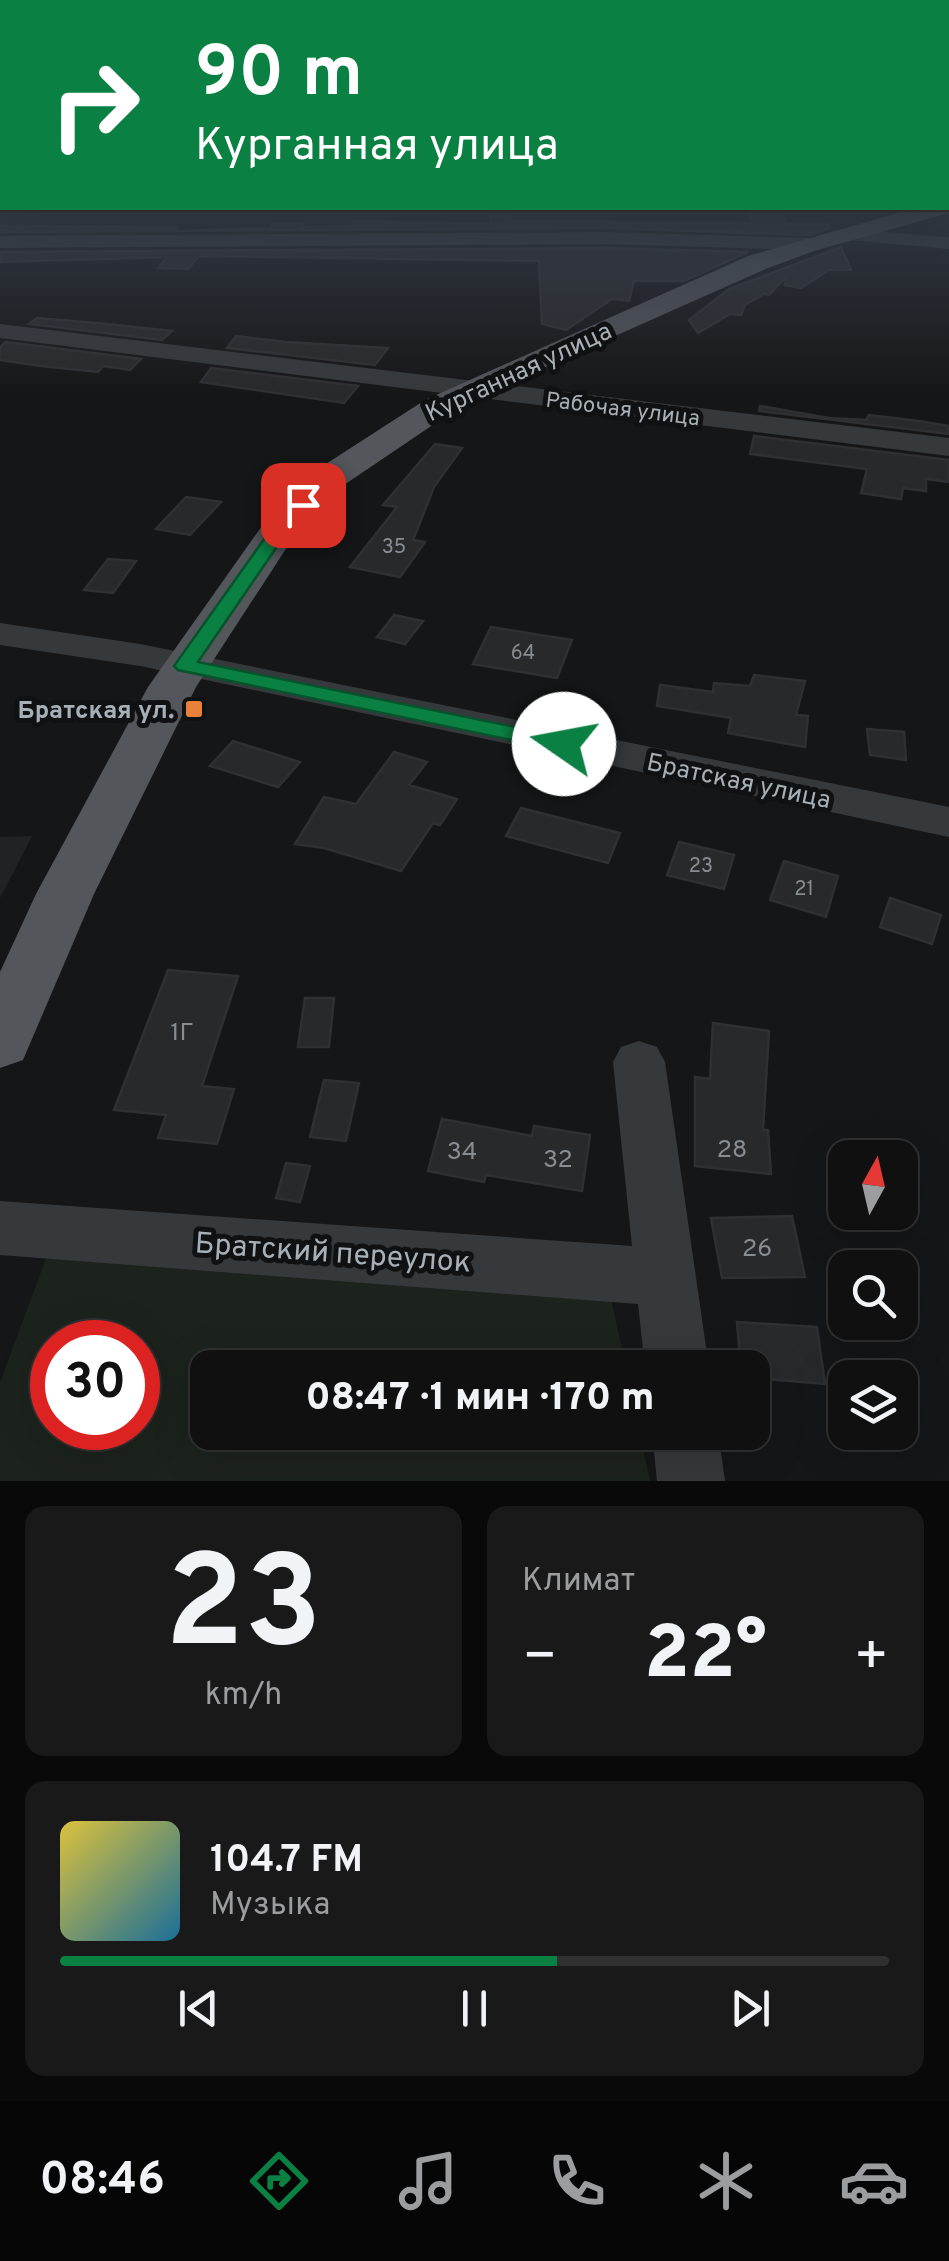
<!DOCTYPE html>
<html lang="ru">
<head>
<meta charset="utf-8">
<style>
	body { margin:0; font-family:Overpass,sans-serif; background:#19191a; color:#f1f3f6; height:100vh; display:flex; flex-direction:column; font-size:38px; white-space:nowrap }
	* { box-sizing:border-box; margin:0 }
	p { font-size:32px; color:#9c9d9f }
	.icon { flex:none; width:55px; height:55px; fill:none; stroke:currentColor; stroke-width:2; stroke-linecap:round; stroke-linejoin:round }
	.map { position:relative; height:1481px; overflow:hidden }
	.details { display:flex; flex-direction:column; gap:25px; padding:25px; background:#090909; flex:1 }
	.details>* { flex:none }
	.guide { position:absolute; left:0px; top:0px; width:950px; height:210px; box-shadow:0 10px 40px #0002,0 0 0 2px #303031; background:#0b8043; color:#fff; overflow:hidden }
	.needle { width:65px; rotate:8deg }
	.fabs { position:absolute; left:828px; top:1140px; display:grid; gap:20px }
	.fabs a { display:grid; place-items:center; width:90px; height:90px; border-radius:20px; background:#101011; box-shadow:0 10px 40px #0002,0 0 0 2px #303031; font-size:50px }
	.speed { position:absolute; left:30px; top:1320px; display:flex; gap:20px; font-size:50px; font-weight:700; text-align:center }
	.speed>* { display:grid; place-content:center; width:130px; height:130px; border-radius:50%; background:#101011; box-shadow:0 10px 40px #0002,0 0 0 2px #303031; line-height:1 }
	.speed .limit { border:15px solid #d22; background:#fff; color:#111 }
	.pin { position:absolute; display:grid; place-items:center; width:85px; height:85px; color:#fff; margin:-42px; border-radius:20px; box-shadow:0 5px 15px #0006 }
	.me { position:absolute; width:110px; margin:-55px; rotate:282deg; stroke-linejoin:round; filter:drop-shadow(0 0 8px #0008) }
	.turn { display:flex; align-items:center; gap:35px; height:210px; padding:0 30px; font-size:45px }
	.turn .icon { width:130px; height:130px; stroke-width:2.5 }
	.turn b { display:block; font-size:70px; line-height:85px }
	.big { font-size:75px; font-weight:800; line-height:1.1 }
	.details .card { flex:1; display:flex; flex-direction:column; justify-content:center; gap:15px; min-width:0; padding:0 35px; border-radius:20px; background:#19191a }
	.details .dial { align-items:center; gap:0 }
	.dial b { font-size:130px; line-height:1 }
	.song { display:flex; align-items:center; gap:30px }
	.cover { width:120px; height:120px; border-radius:15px; background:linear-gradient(135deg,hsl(50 70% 55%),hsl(200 70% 35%)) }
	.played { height:10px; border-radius:5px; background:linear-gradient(90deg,#0b8043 60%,#303031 60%) }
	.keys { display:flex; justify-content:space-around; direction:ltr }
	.heat { display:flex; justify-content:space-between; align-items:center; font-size:55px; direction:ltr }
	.details .tiles { flex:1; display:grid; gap:25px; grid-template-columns:1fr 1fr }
	.card:last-child { grid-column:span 2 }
	.trip { position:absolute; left:190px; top:1350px; width:580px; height:100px; border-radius:20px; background:#101011; box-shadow:0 10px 40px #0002,0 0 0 2px #303031; font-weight:800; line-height:100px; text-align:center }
	.dock { display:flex; height:160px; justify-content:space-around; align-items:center; background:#060607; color:#9c9d9f }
	.dock .icon { width:70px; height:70px }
	.dock .active { color:#0b8043 }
	.dock b { font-size:45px; color:#f1f3f6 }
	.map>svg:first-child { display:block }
	.built { fill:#212224 }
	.green { fill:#1c221c; fill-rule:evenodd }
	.building { fill:#28292b; stroke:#2f3033; stroke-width:2.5 }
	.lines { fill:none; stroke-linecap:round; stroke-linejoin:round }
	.minor { fill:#36393c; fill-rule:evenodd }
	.major { fill:#53565b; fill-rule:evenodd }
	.route { fill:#0b8043; stroke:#07532c; stroke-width:2.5 }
	.poi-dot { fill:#ea813a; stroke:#101112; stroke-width:4 }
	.labels { text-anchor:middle; stroke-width:10; stroke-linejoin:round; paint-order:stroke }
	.number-label { font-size:20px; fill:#878e93 }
	.far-street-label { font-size:22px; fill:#a8b0b7; stroke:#101112 }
	.street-label { font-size:25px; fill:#a8b0b7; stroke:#101112 }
	.poi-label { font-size:25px; font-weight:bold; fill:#a8b0b7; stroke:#101112; text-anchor:end }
	.near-number-label { font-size:25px; fill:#878e93 }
	.near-street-label { font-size:30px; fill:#a8b0b7; stroke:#101112 }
</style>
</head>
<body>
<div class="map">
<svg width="949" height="1481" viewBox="0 0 949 1481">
	<rect width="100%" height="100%" fill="#151617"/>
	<!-- built -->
	<path class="built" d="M32,836L0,898V837Z"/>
	<!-- green -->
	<path class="green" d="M48,1253L610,1294L626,1367L208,1368V1432L640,1433L650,1481H0V1382ZM52,1342H138V1428H52Z"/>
	<!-- building -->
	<path class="building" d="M747,208H779L786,224H828L830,228L809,235L606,228L0,232V226L176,227V231L271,228L272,223H303L302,227L353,226L354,221L490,224V216H511L512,221L753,223Z
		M841,247L851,270H829L801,288L785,285L786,277L769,295L764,294L745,305L741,315L730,314L698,333L689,320L729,289Z
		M606,248L748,252L684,281H634L629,301L612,299L566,330L542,324L539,261L207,256L198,257L188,269L158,268L167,257L0,262V252Z
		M37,318L108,324L172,331L162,340L29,324Z
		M236,336L286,342L388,348L375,365L227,348Z
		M6,342L141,359L130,370L103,366L98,372L41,366L0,360V347Z
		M211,368L358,386L344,403L201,382Z
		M760,406L829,418L866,420L869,415L919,421L949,426V434L759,411Z
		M754,436L949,460V482L926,479V491L903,488L901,499L861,493L867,469L750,454Z
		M435,444L462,448L434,487L413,540L425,542L400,577L350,567L397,507L383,505Z
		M186,497L221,502L190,535L156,529Z
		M108,559L136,561L113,593L84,590Z
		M394,615L423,621L405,644L377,637Z
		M491,627L572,640L557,678L473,664Z
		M754,675L805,681L796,715L808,716L805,747L728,733L731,718L657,706L660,685L713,692L714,683L750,686Z
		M867,729L904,732L906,760L870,755Z
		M233,741L300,762L278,787L210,766Z
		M394,752L427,762L409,785L457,799L440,825L433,823L401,871L324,848L295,844L324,797L356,804Z
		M521,808L620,833L608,863L506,836Z
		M679,842L734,855L724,889L667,875Z
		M784,861L838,876L826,917L770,900Z
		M890,898L941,915L932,944L880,927Z
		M168,970L238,976L202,1086L234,1089L217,1144L158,1138L166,1115L114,1110Z
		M305,998H334L329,1047H298Z
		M713,1023L769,1031L763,1130H768L771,1174L695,1166V1077L710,1079Z
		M324,1080L359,1083L346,1141L310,1137Z
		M442,1119L532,1136L534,1126L590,1135L582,1191L486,1175L484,1182L428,1171Z
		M286,1163L310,1166L300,1202L276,1198Z
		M792,1216L805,1277L722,1278L711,1218Z
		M737,1322L817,1327L825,1384L752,1378V1368H741Z"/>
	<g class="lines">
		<!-- minor -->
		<path class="minor" d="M845,229L949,237V249L838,239L835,235L838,231Z
			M606,232L808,238L819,244L808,250L606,244L0,248V236Z
			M0,324L949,438V456L0,338Z
			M0,623L140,644L949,807V837L140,666L0,645Z
			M639,1041L657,1047L665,1062L709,1368H645L638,1304L0,1255V1201L632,1246L613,1062L621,1047Z
			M652,1432H718L725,1481H657Z"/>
		<!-- major -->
		<path class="major" d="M948,202L949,213L817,250L768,268L534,372L449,414L341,487L293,538L196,687L94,894L23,1060L0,1068V972L36,894L148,687L264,523L315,471L425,400L748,256L915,208H948Z"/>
	</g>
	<!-- sky -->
	<linearGradient id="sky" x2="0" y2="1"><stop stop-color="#0c0c0d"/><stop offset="0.48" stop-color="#353c47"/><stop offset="1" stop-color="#353c47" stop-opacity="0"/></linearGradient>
	<rect width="949" height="397" fill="url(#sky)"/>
	<!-- route -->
	<path class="route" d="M303,500L312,505L285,535L198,662L564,737L576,744L572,749L564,751L178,670L174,666L272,528Z"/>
	<!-- markers -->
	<rect class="poi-dot" x="184" y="699" width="20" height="20" rx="5"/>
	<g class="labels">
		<!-- number labels -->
		<g class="number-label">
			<text x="394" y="553">35</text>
			<text x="523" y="659">64</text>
			<text x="701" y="872">23</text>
			<text x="804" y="895">21</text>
		</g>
		<!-- far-street labels -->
		<g class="far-street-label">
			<text transform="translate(623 408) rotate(7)" y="8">Рабочая улица</text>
		</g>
		<!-- street labels -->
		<g class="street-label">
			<text transform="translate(518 371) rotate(-25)" y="9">Курганная улица</text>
			<text transform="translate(739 780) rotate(12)" y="9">Братская улица</text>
		</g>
		<!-- poi labels -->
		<g class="poi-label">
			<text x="174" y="718">Братская ул.</text>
		</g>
		<!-- near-number labels -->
		<g class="near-number-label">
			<text x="182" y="1040">1Г</text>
			<text x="732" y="1157">28</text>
			<text x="462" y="1159">34</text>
			<text x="558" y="1167">32</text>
			<text x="757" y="1256">26</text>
		</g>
		<!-- near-street labels -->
		<g class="near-street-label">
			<text transform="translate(333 1252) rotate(4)" y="10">Братский переулок</text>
		</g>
	</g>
</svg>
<div class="fabs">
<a><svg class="needle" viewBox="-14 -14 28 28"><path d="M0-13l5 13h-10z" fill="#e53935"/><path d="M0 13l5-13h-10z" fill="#9c9d9f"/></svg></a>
<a><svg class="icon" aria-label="search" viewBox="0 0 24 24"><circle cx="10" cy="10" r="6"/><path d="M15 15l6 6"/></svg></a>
<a><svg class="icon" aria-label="layers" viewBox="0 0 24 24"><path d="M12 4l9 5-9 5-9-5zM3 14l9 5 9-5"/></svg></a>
</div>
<div class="speed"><div class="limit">30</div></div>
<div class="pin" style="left:303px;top:505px;background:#d93025"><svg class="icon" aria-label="arrive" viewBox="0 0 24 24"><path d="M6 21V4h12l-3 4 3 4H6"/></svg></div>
<svg class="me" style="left:564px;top:744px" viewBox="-20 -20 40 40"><circle r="19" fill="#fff"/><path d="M0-13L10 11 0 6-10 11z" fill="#0b8043"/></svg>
<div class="trip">08:47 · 1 мин · 170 m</div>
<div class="guide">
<div class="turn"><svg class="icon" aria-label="right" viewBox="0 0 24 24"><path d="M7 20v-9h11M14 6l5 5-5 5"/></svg><div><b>90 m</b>Курганная улица</div></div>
</div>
</div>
<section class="details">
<div class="tiles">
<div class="card dial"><b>23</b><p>km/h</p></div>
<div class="card"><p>Климат</p>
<div class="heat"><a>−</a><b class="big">22°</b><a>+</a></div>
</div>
<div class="card">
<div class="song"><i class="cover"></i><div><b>104.7 FM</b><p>Музыка</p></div></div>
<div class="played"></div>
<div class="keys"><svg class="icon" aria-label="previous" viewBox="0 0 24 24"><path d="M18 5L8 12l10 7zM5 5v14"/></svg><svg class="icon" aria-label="pause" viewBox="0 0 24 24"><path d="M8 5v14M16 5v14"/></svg><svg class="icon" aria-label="next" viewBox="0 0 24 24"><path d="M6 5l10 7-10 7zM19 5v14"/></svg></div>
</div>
</div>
</section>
<nav class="dock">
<b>08:46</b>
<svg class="icon active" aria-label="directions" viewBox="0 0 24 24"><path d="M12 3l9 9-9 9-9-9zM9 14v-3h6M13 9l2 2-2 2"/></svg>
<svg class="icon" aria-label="music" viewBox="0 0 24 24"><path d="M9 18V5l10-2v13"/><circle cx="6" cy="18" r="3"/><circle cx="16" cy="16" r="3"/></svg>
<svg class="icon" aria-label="phone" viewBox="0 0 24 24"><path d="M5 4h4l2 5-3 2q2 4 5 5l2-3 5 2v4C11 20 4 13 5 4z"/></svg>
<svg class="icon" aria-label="climate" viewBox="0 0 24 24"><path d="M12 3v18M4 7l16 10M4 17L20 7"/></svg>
<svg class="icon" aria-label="car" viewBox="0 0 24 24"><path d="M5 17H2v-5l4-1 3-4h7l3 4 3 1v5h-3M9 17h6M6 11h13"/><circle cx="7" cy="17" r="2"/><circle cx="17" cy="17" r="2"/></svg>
</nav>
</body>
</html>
